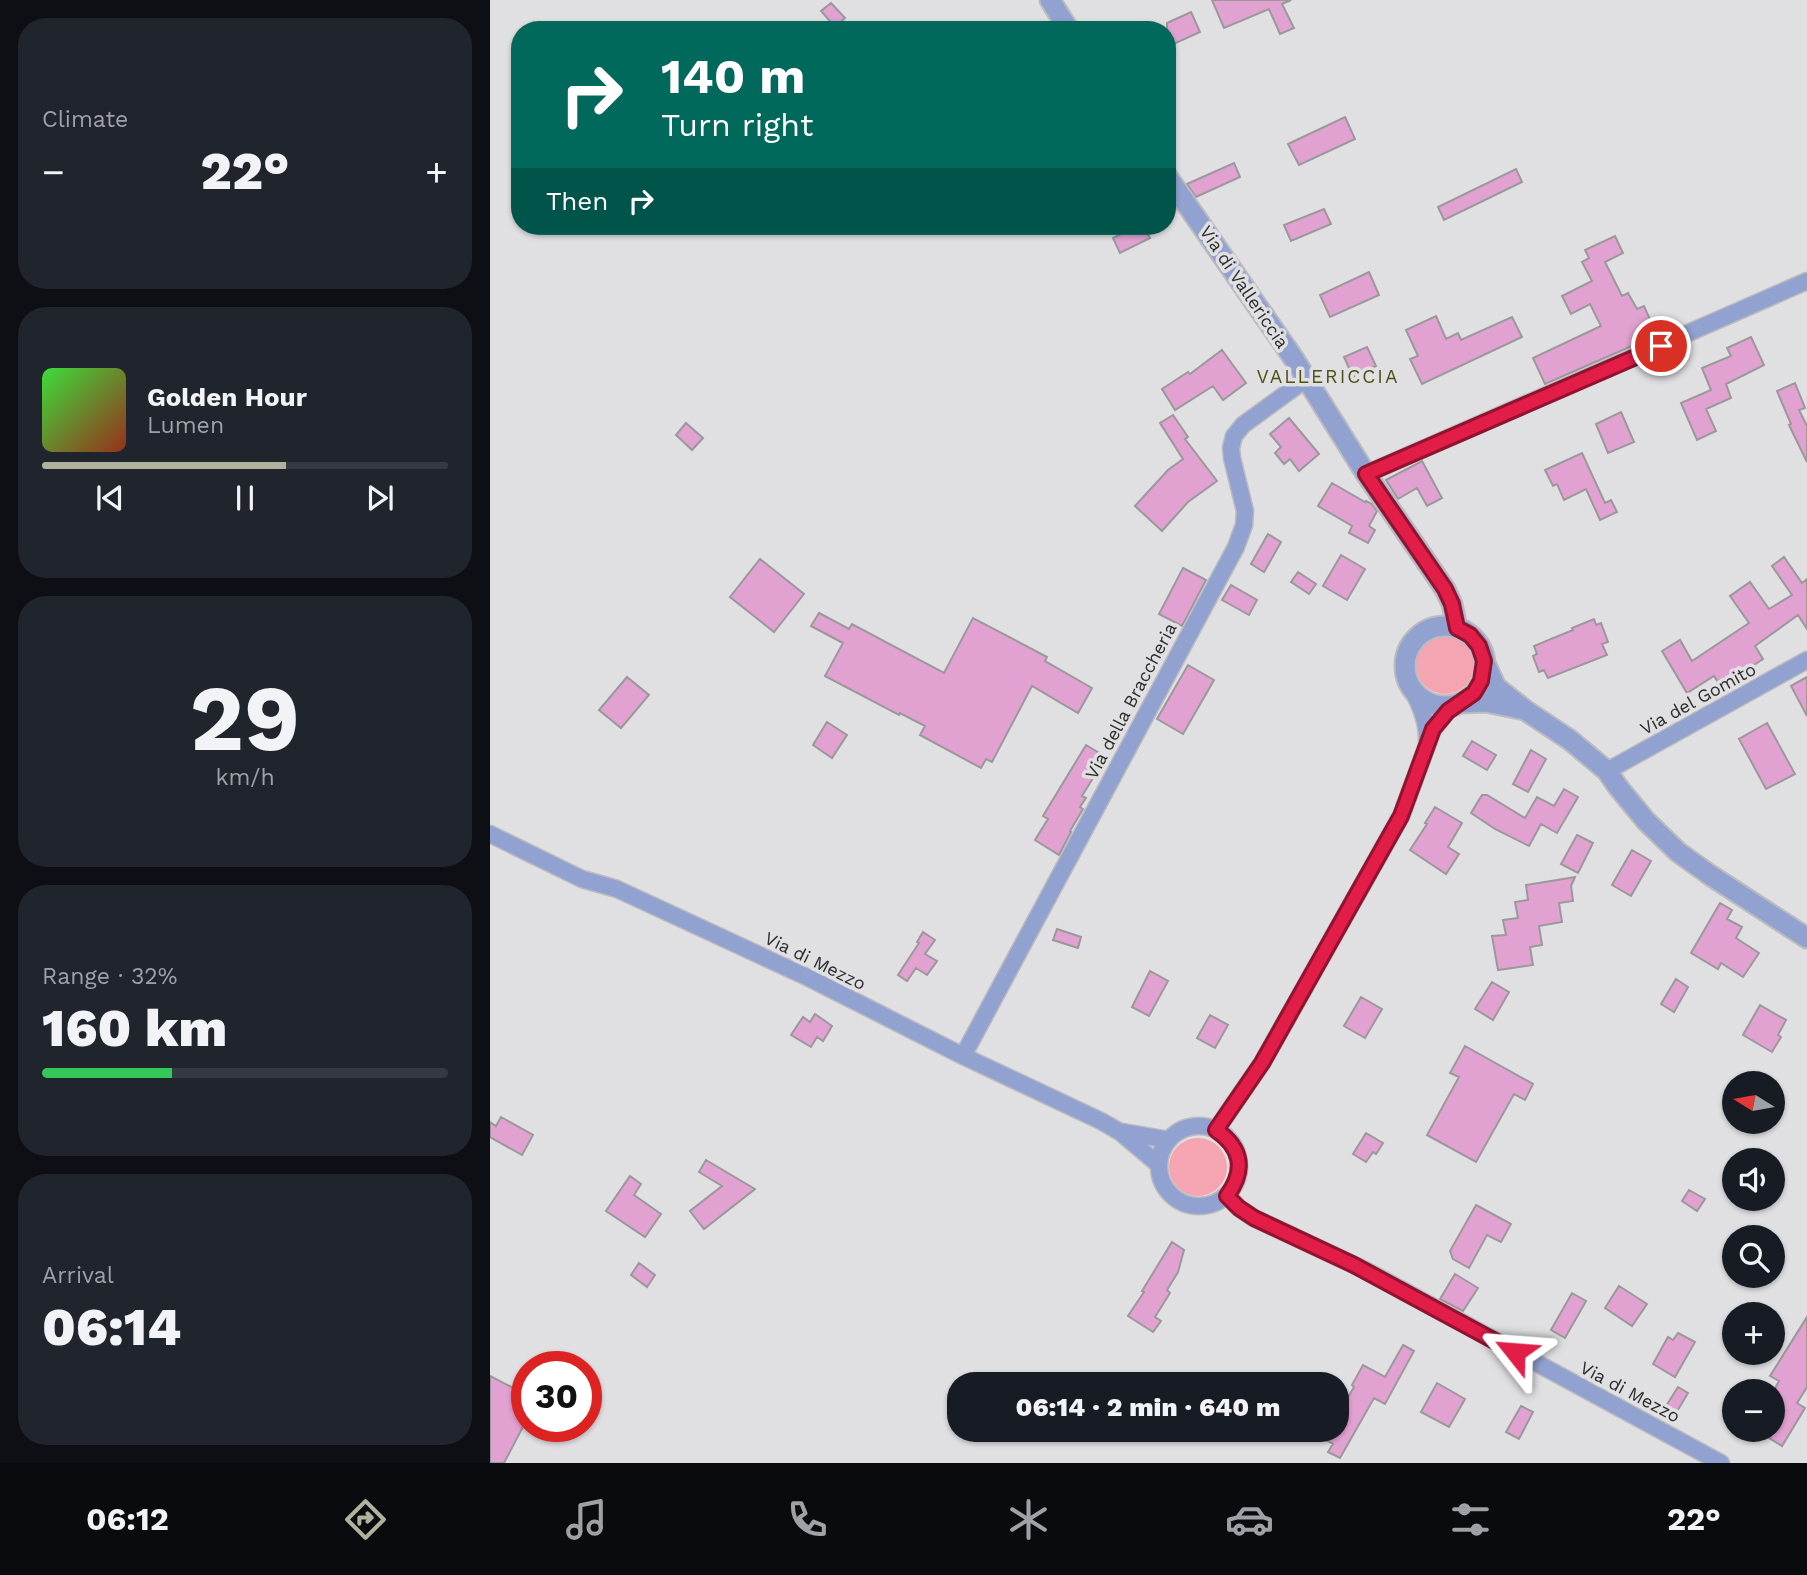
<!DOCTYPE html>
<html lang="en">
<head>
<meta charset="utf-8">
<style>
	body { margin:0; font-family:"Work Sans",sans-serif; background:#20242c; color:#f1f3f6; height:100vh; display:flex; flex-direction:column; font-size:26px; white-space:nowrap }
	* { box-sizing:border-box; margin:0 }
	p { font-size:23px; color:#9ea1a6 }
	.icon { flex:none; width:38px; height:38px; fill:none; stroke:currentColor; stroke-width:2; stroke-linecap:round; stroke-linejoin:round }
	.map { position:relative; flex:1; overflow:hidden }
	.panel { display:flex; flex-direction:column; gap:18px; padding:18px; background:#0d0f14; width:490px }
	.panel>* { flex:none }
	.guide { position:absolute; left:21px; top:21px; width:665px; height:214px; border-radius:28px; box-shadow:0 2px 5px #0004; background:#00695c; color:#fff; overflow:hidden }
	.needle { width:46px; rotate:281deg }
	.buttons { position:absolute; left:1232px; top:1071px; display:grid; gap:14px }
	.buttons a { display:grid; place-items:center; width:63px; height:63px; border-radius:50%; background:#171b24; box-shadow:0 2px 5px #0004; font-size:35px }
	.speed { position:absolute; left:21px; top:1351px; display:flex; gap:14px; font-size:35px; font-weight:700; text-align:center }
	.speed>* { display:grid; place-content:center; width:91px; height:91px; border-radius:50%; background:#171b24; box-shadow:0 2px 5px #0004; line-height:1 }
	.speed .limit { border:10px solid #d22; background:#fff; color:#111 }
	.pin { position:absolute; display:grid; place-items:center; width:60px; height:60px; color:#fff; margin:-30px; border:4px solid #fff; border-radius:50%; box-shadow:0 2px 7px #0007 }
	.me { position:absolute; width:77px; margin:-38px; rotate:298deg; stroke-linejoin:round; filter:drop-shadow(0 0 5px #0008) }
	.turn { display:flex; align-items:center; gap:24px; height:147px; padding:0 35px; font-size:32px }
	.turn .icon { width:91px; height:91px; stroke-width:2.5 }
	.turn b { display:block; font-size:49px; line-height:60px }
	.then { display:flex; align-items:center; height:66px; padding:0 35px; background:#0003; gap:14px; font-size:26px }
	.big { font-size:52px; font-weight:800; line-height:1.1 }
	.panel .widget { flex:1; display:flex; flex-direction:column; justify-content:center; gap:10px; min-width:0; padding:0 24px; border-radius:28px; background:#20242c }
	.panel .dial { align-items:center; gap:0 }
	.dial b { font-size:91px; line-height:1 }
	.song { display:flex; align-items:center; gap:21px }
	.cover { width:84px; height:84px; border-radius:10px; background:linear-gradient(135deg,hsl(120 70% 55%),hsl(10 70% 35%)) }
	.played { height:7px; border-radius:4px; background:linear-gradient(90deg,#b1b29d 60%,#363941 60%) }
	.keys { display:flex; justify-content:space-around; direction:ltr }
	.heat { display:flex; justify-content:space-between; align-items:center; font-size:38px; direction:ltr }
	.charge { height:10px; border-radius:5px; background:linear-gradient(90deg,#34c759 32%,#363941 0) }
	.trip { position:absolute; left:457px; top:1372px; width:402px; height:70px; border-radius:28px; background:#171b24; box-shadow:0 2px 5px #0004; font-weight:800; line-height:70px; text-align:center }
	.dock { display:flex; height:112px; justify-content:space-around; align-items:center; background:#090b0e; color:#9ea1a6 }
	.dock .icon { width:49px; height:49px }
	.dock .current { color:#b1b29d }
	.dock b { font-size:32px; color:#f1f3f6 }
	main { display:flex; flex:1; min-height:0 }
	.map>svg:first-child { display:block }
	.green { fill:#f4a5b1 }
	.building { fill:#e2a2d1; stroke:#9b989b; stroke-width:2 }
	.lines { fill:none; stroke-linecap:round; stroke-linejoin:round }
	.minor-casing { stroke:#bcbbbe; stroke-width:19 }
	.tertiary-casing { stroke:#bcbbbe; stroke-width:23 }
	.minor { stroke:#91a2d0; stroke-width:16 }
	.tertiary { stroke:#91a2d0; stroke-width:19 }
	.route-casing { stroke:#92132f; stroke-width:18 }
	.route { stroke:#e11d48; stroke-width:12 }
	.labels { text-anchor:middle; stroke-width:7; stroke-linejoin:round; paint-order:stroke }
	.street-label { font-size:18px; fill:#2c2c2d; stroke:#e0dfe2 }
	.neighbourhood-label { font-size:19px; letter-spacing:2px; fill:#4f4f13; stroke:#e0dfe2 }
</style>
</head>
<body>
<main>
<section class="panel">
<div class="widget"><p>Climate</p>
<div class="heat"><a>−</a><b class="big">22°</b><a>+</a></div>
</div>
<div class="widget">
<div class="song"><i class="cover"></i><div><b>Golden Hour</b><p>Lumen</p></div></div>
<div class="played"></div>
<div class="keys"><svg class="icon" aria-label="previous" viewBox="0 0 24 24"><path d="M18 5L8 12l10 7zM5 5v14"/></svg><svg class="icon" aria-label="pause" viewBox="0 0 24 24"><path d="M8 5v14M16 5v14"/></svg><svg class="icon" aria-label="next" viewBox="0 0 24 24"><path d="M6 5l10 7-10 7zM19 5v14"/></svg></div>
</div>
<div class="widget dial"><b>29</b><p>km/h</p></div>
<div class="widget"><p>Range · 32%</p><b class="big">160 km</b><div class="charge"></div></div>
<div class="widget"><p>Arrival</p><b class="big">06:14</b></div>
</section>
<div class="map">
<svg width="1317" height="1463" viewBox="0 0 1317 1463">
	<rect width="100%" height="100%" fill="#e0dfe2"/>
	<!-- green -->
	<path class="green" d="M926 665a29 29 0 1 1 58 0a29 29 0 1 1-58 0Z
		M679 1167a29 29 0 1 1 58 0a29 29 0 1 1-58 0Z"/>
	<!-- building -->
	<path class="building" d="M722,0H801L792,4L804,28L790,34L779,9L734,28Z
		M341,3L355,18L345,27L331,11Z
		M701,12L710,32L677,47V23Z
		M855,117L865,139L809,165L798,144Z
		M744,163L750,177L706,197L697,184Z
		M1026,169L1032,182L954,220L948,207Z
		M834,209L841,224L801,241L794,225Z
		M647,226H654L660,238L630,253L623,238Z
		M1125,236L1133,253L1115,262L1132,296L1138,293L1147,309L1154,306L1167,335L1055,384L1043,358L1111,326L1100,304L1081,314L1072,296L1102,281L1092,262L1099,258L1095,250Z
		M879,272L889,295L840,317L830,295Z
		M946,316L956,339L968,333L971,340L1022,317L1032,337L932,384L920,359L928,356L916,330Z
		M1261,337L1274,365L1236,384L1241,398L1216,409L1226,431L1207,440L1191,403L1221,390L1212,368L1241,356L1237,348Z
		M877,347L886,366L863,377L854,357Z
		M732,350L756,383L733,400L723,386L685,410L672,389L698,372L700,374Z
		M1305,383L1315,408L1309,410L1317,426V462L1299,425L1301,424L1287,391Z
		M1131,412L1144,442L1118,453L1106,424Z
		M683,415L698,437L695,439L727,481L698,502L672,531L645,506L678,470L693,459L670,423Z
		M799,418L829,454L809,471L800,459L794,464L785,453L791,447L780,434Z
		M196,423L213,438L202,450L186,435Z
		M1092,453L1115,503L1121,500L1127,512L1110,520L1096,489L1074,500L1067,484L1063,486L1055,470Z
		M932,461L952,498L937,506L927,488L908,499L896,480Z
		M842,483L875,502L876,501L882,504L887,511L879,526L885,530L878,543L859,533L862,526L828,506Z
		M778,534L791,542L774,572L761,564Z
		M851,555L875,569L857,600L833,586Z
		M1294,557L1312,583L1317,579V629L1308,615L1265,646L1273,659L1231,687L1224,676L1197,693L1172,651L1190,640L1202,661L1259,623L1240,596L1260,582L1279,609L1302,595L1282,566Z
		M270,559L314,594L284,632L240,597Z
		M693,568L716,580L692,626L669,614Z
		M808,572L826,584L819,594L801,582Z
		M741,585L767,600L759,615L732,600Z
		M329,613L359,629L362,624L454,673L483,618L557,657L555,661L602,688L588,713L542,686L502,762L496,759L491,768L430,735L435,726L410,713L409,715L335,676L353,643L321,626Z
		M1104,619L1106,625L1111,623L1118,642L1112,644L1117,655L1058,678L1054,670L1049,672L1043,656L1047,654L1044,646L1083,630L1082,628Z
		M698,665L724,680L693,734L667,719Z
		M137,677L159,695L131,728L109,710Z
		M1317,677V716L1301,686Z
		M337,722L357,735L342,758L323,745Z
		M1277,723L1305,774L1276,789L1249,739Z
		M982,741L1006,755L997,770L973,756Z
		M596,745L616,757L592,796L596,798L590,807L593,809L580,831L581,832L569,855L545,840L558,819L553,816Z
		M1041,750L1056,759L1038,792L1023,784Z
		M1074,789L1088,797L1067,833L1051,824L1039,846L1005,829L981,813L992,795H997L1035,818L1047,797L1064,806Z
		M945,807L972,823L958,847L969,854L956,874L920,850L937,824L935,823Z
		M1087,835L1103,843L1088,873L1071,864Z
		M1142,850L1161,861L1141,896L1122,885Z
		M1085,877L1081,886L1083,901L1069,903L1072,922L1049,926L1052,945L1040,947L1043,965L1008,970L1002,936L1016,935L1013,920L1028,918L1025,902L1038,900L1036,885Z
		M1230,903L1242,910L1237,919L1252,927L1246,938L1269,953L1253,977L1231,963L1228,969L1201,953Z
		M567,929L591,937L588,948L563,940Z
		M433,932L445,940L435,954L447,961L437,975L426,968L417,981L408,975L429,943L427,942Z
		M660,971L678,981L659,1016L642,1007Z
		M1186,979L1198,987L1184,1012L1171,1004Z
		M1002,982L1019,992L1003,1020L985,1009Z
		M871,997L892,1009L875,1038L854,1026Z
		M1270,1005L1296,1020L1288,1035L1291,1037L1282,1052L1253,1035Z
		M325,1014L342,1026L333,1041L327,1037L321,1047L301,1035L313,1017L320,1022Z
		M720,1015L738,1025L725,1048L707,1038Z
		M975,1046L1043,1084L1035,1100L1024,1094L986,1162L937,1135L969,1077L960,1073Z
		M11,1117L43,1135L32,1155L0,1137V1122L6,1126Z
		M876,1133L893,1143L886,1154L883,1152L876,1162L863,1154Z
		M216,1160L265,1189L214,1229L200,1211L232,1186L209,1172Z
		M140,1176L151,1184L144,1195L171,1214L155,1237L116,1211Z
		M1199,1190L1215,1199L1207,1211L1192,1201Z
		M986,1205L1021,1224L1011,1242L997,1235L979,1268L963,1259L960,1251Z
		M682,1242L694,1250L688,1272L677,1290L680,1293L665,1317L671,1321L663,1332L638,1316L654,1292L652,1291Z
		M149,1263L165,1275L157,1287L141,1275Z
		M965,1274L988,1288L973,1311L950,1299Z
		M1129,1286L1157,1304L1142,1326L1115,1308Z
		M1082,1293L1096,1301L1075,1338L1061,1330Z
		M1317,1317V1387L1307,1403L1315,1408L1292,1446L1266,1430H1283V1421L1291,1407L1283,1402V1392L1289,1381L1280,1376Z
		M1188,1333L1205,1342L1185,1377L1163,1364L1178,1337L1183,1340Z
		M913,1345L924,1351L895,1404L884,1398L850,1458L838,1452L843,1444L834,1439L839,1430H847V1416L864,1387L862,1385L873,1365L895,1377Z
		M0,1376L37,1395V1419L14,1463H0Z
		M947,1383L975,1399L959,1427L931,1412Z
		M1188,1387L1198,1393L1186,1413L1176,1406Z
		M1031,1406L1043,1412L1029,1439L1016,1432Z"/>
	<g class="lines">
		<!-- minor casing -->
		<g class="minor-casing">
			<path id="minor" d="M876,474L1317,281
				M922,689C930,705 938,723 937,741
				M1117,771L1317,660
				M0,834L92,879L127,889L319,978L473,1056L611,1121L630,1132L669,1165
				M473,1056L746,547L754,525L755,511L742,458L741,448L744,436L753,425L816,379
				M669 1166a40 40 0 1 1 80 0a40 40 0 1 1-80 0Z
				M726,1130L772,1063L911,816L943,729L958,711L970,703
				M633,1132L679,1140
				M737,1196L749,1208L764,1218L879,1272L1231,1463"/>
		</g>
		<!-- tertiary casing -->
		<g class="tertiary-casing">
			<path id="tertiary" d="M560,0L579,30
				M677,176L804,359L876,474L955,589L962,604L967,628
				M915 666a40 40 0 1 1 80 0a40 40 0 1 1-80 0Z
				M994,661L1006,687L1035,710L1080,740L1117,771L1128,787L1156,821L1188,852L1220,875L1317,938
				M970,703L996,702L1030,709"/>
		</g>
		<!-- minor -->
		<use href="#minor" class="minor"/>
		<!-- tertiary -->
		<use href="#tertiary" class="tertiary"/>
	</g>
	<g class="lines">
		<!-- route casing -->
		<g class="route-casing">
			<path id="route" d="M1025,1352L864,1265L764,1218L749,1208L737,1196C756,1170 752,1148 726,1130L772,1063L911,816L943,729L958,711L984,693L991,681L994,661L989,646L980,635L967,628L962,604L955,589L876,474L1171,346"/>
		</g>
		<!-- route -->
		<use href="#route" class="route"/>
	</g>
	<g class="labels">
		<!-- street labels -->
		<g class="street-label">
			<text transform="translate(754 287) rotate(56)" y="6">Via di Vallericcia</text>
			<text transform="translate(1208 699) rotate(-29)" y="6">Via del Gomito</text>
			<text transform="translate(641 701) rotate(-62)" y="6">Via della Braccheria</text>
			<text transform="translate(325 961) rotate(26)" y="6">Via di Mezzo</text>
			<text transform="translate(1140 1392) rotate(28)" y="6">Via di Mezzo</text>
		</g>
		<!-- neighbourhood labels -->
		<g class="neighbourhood-label">
			<text x="838" y="383">VALLERICCIA</text>
		</g>
	</g>
</svg>
<div class="buttons">
<a><svg class="needle" viewBox="-14 -14 28 28"><path d="M0-13l5 13h-10z" fill="#e53935"/><path d="M0 13l5-13h-10z" fill="#9ea1a6"/></svg></a>
<a><svg class="icon" aria-label="sound" viewBox="0 0 24 24"><path d="M4 9h4l5-4v14l-5-4H4zM17 9q2 3 0 6"/></svg></a>
<a><svg class="icon" aria-label="search" viewBox="0 0 24 24"><circle cx="10" cy="10" r="6"/><path d="M15 15l6 6"/></svg></a>
<a>+</a>
<a>−</a>
</div>
<div class="speed"><div class="limit">30</div></div>
<div class="pin" style="left:1171px;top:346px;background:#d93025"><svg class="icon" aria-label="arrive" viewBox="0 0 24 24"><path d="M6 21V4h12l-3 4 3 4H6"/></svg></div>
<svg class="me" style="left:1025px;top:1352px" viewBox="-20 -20 40 40"><path d="M0-17L14 15 0 8-14 15z" fill="#e11d48" stroke="#fff" stroke-width="4"/></svg>
<div class="trip">06:14 · 2 min · 640 m</div>
<div class="guide">
<div class="turn"><svg class="icon" aria-label="right" viewBox="0 0 24 24"><path d="M7 20v-9h11M14 6l5 5-5 5"/></svg><div><b>140 m</b>Turn right</div></div>
<div class="then">Then<svg class="icon" aria-label="right" viewBox="0 0 24 24"><path d="M7 20v-9h11M14 6l5 5-5 5"/></svg></div>
</div>
</div>
</main>
<nav class="dock">
<b>06:12</b>
<svg class="icon current" aria-label="directions" viewBox="0 0 24 24"><path d="M12 3l9 9-9 9-9-9zM9 14v-3h6M13 9l2 2-2 2"/></svg>
<svg class="icon" aria-label="music" viewBox="0 0 24 24"><path d="M9 18V5l10-2v13"/><circle cx="6" cy="18" r="3"/><circle cx="16" cy="16" r="3"/></svg>
<svg class="icon" aria-label="phone" viewBox="0 0 24 24"><path d="M5 4h4l2 5-3 2q2 4 5 5l2-3 5 2v4C11 20 4 13 5 4z"/></svg>
<svg class="icon" aria-label="climate" viewBox="0 0 24 24"><path d="M12 3v18M4 7l16 10M4 17L20 7"/></svg>
<svg class="icon" aria-label="car" viewBox="0 0 24 24"><path d="M5 17H2v-5l4-1 3-4h7l3 4 3 1v5h-3M9 17h6M6 11h13"/><circle cx="7" cy="17" r="2"/><circle cx="17" cy="17" r="2"/></svg>
<svg class="icon" aria-label="filters" viewBox="0 0 24 24"><path d="M4 7h16M4 17h16"/><circle cx="9" cy="7" r="2"/><circle cx="15" cy="17" r="2"/></svg>
<b>22°</b>
</nav>
</body>
</html>
